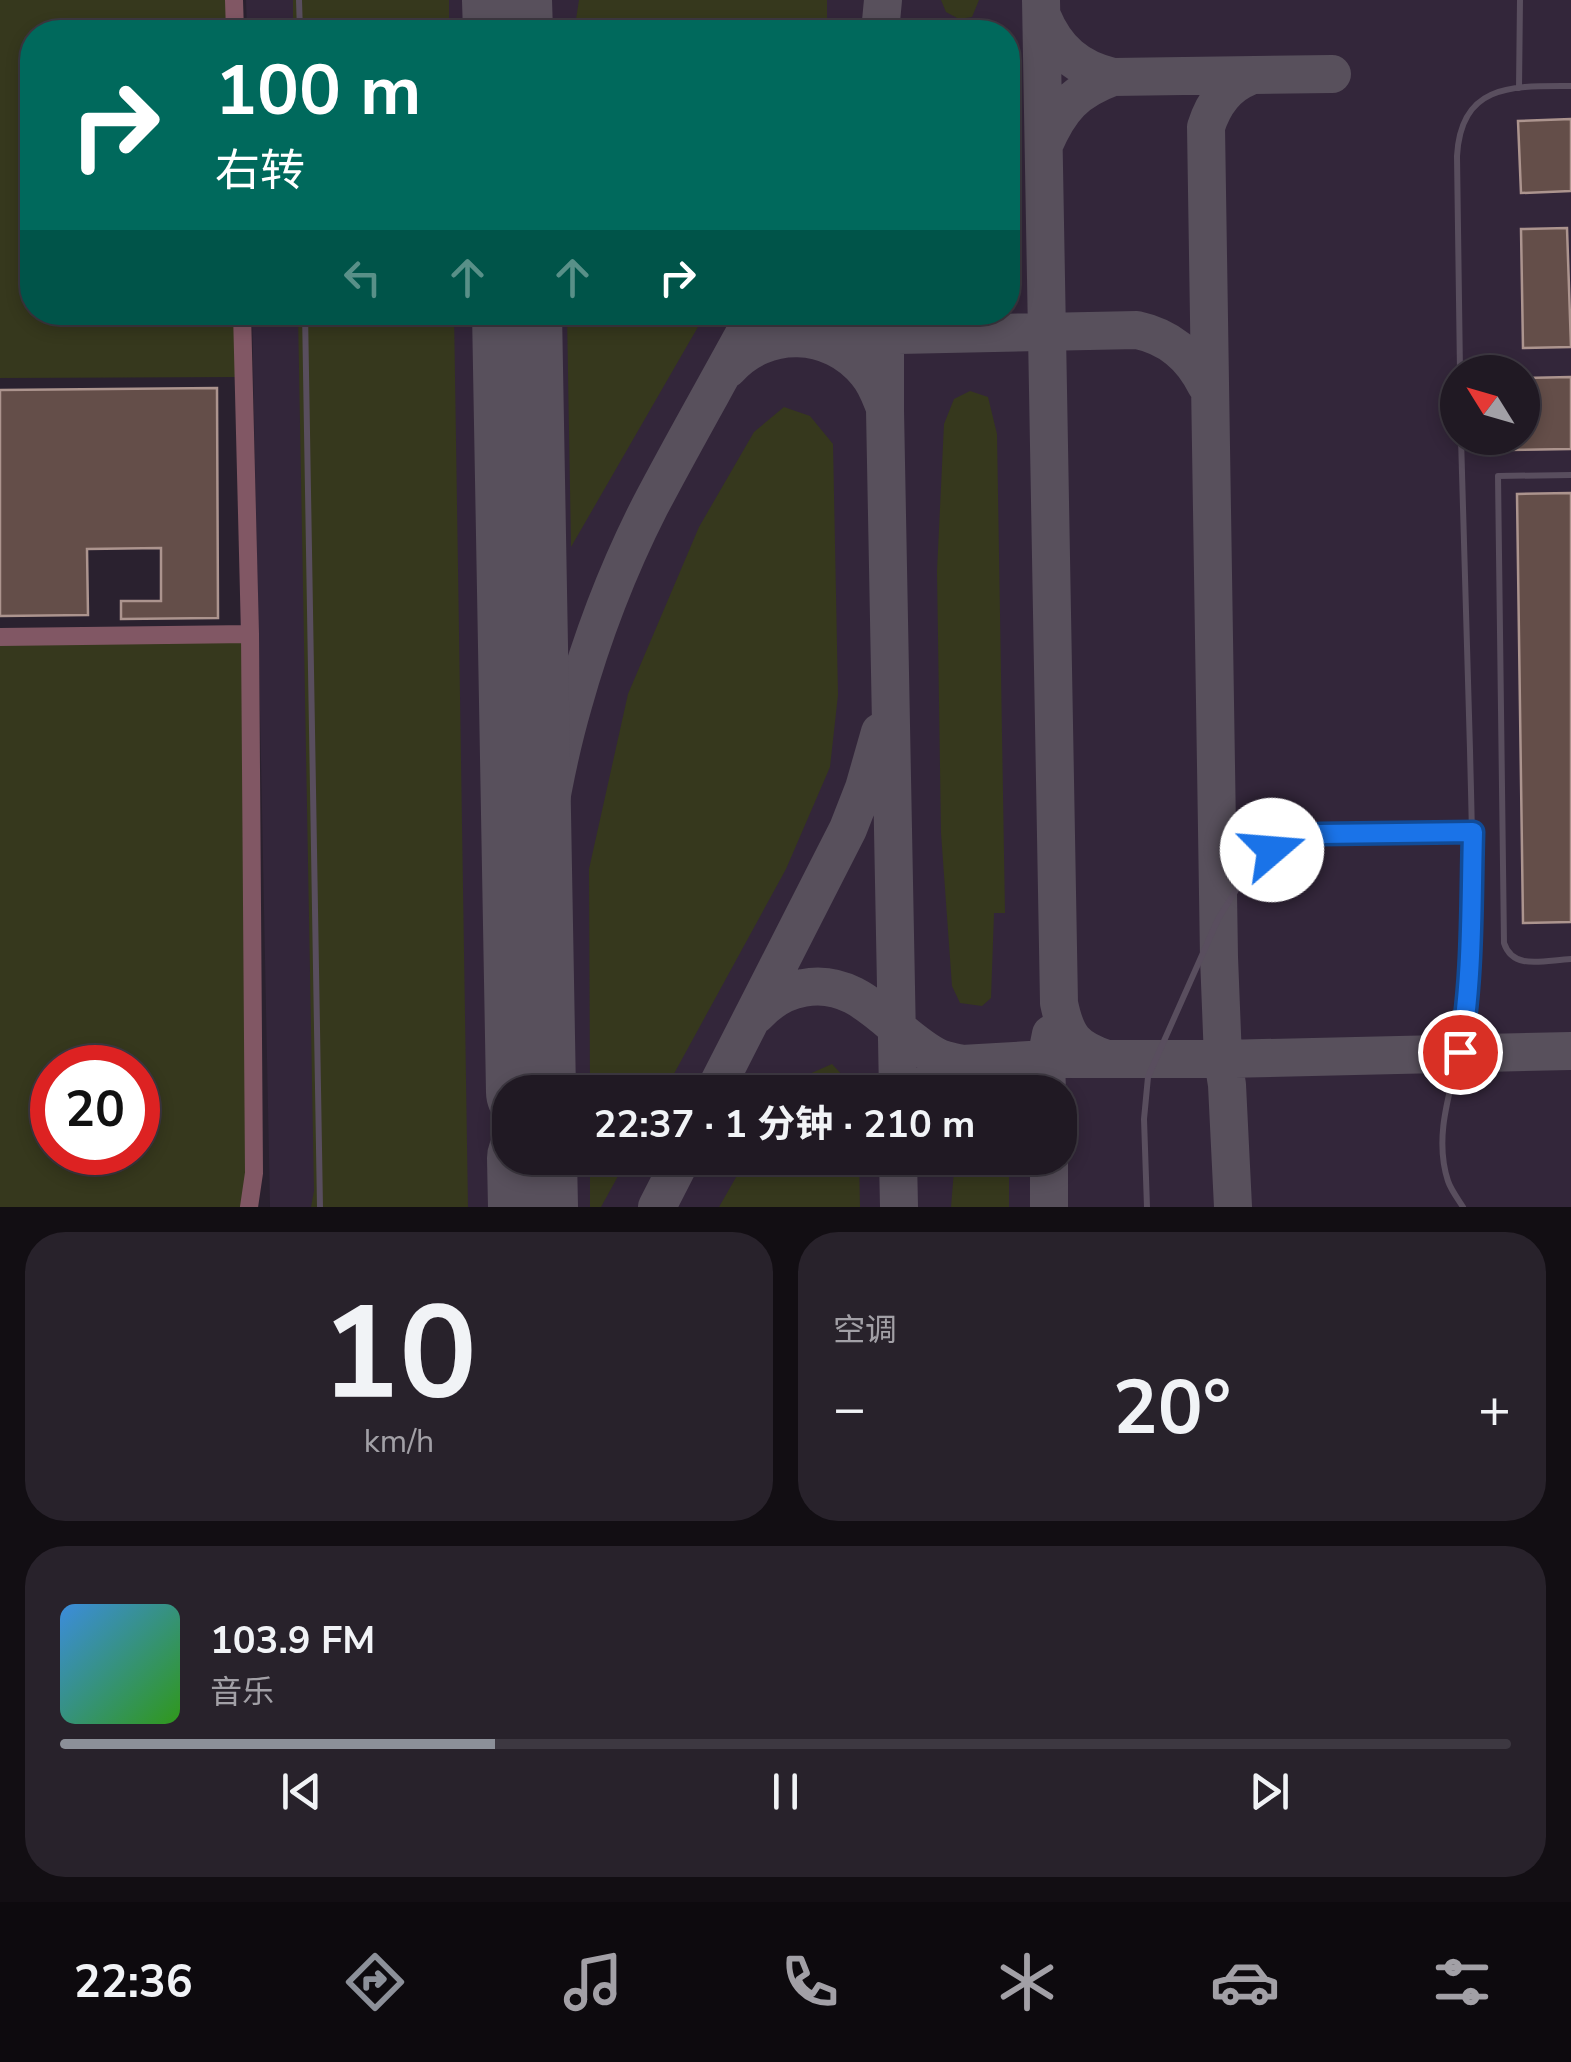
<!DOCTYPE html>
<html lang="zh">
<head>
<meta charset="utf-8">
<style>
	body { margin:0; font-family:"Nunito Sans","Noto Sans SC",sans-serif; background:#28222b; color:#f1f3f6; height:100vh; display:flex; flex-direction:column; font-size:38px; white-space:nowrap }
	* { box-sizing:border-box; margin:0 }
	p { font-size:32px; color:#a2a0a6 }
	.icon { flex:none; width:55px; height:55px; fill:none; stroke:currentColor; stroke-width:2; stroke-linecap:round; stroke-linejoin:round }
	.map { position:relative; height:1207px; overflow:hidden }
	.drawer { display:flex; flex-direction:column; gap:25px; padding:25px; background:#120e13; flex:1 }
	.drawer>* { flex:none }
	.hud { position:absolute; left:20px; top:20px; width:1000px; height:305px; border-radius:40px; box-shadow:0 5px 15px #0003,0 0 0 2px #3d3841; background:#00695c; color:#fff; overflow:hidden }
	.needle { width:65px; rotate:307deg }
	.controls { position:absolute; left:1440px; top:355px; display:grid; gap:20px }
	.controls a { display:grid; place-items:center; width:100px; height:100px; border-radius:50%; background:#201923; box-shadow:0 5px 15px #0003,0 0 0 2px #3d3841; font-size:50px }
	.speed { position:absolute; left:30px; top:1045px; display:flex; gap:20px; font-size:50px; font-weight:700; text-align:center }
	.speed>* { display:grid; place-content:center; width:130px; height:130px; border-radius:50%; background:#201923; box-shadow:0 5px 15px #0003,0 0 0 2px #3d3841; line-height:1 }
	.speed .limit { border:15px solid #d22; background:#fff; color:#111 }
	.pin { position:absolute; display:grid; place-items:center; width:85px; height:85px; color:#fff; margin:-42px; border:5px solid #fff; border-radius:50%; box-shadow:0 2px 10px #0007 }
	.me { position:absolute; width:110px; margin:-55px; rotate:72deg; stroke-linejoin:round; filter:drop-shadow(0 0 8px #0008) }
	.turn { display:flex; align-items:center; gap:35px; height:210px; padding:0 30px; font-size:45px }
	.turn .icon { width:130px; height:130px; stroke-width:2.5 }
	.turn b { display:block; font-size:70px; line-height:85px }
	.lanes { display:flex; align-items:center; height:95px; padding:0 30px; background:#0003; justify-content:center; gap:50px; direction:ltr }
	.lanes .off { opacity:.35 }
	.big { font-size:75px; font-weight:700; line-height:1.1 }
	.drawer .widget { flex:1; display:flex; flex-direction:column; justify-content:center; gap:15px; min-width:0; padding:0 35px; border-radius:40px; background:#28222b }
	.drawer .dial { align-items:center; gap:0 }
	.dial b { font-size:130px; line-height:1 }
	.song { display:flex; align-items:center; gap:30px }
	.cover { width:120px; height:120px; border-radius:15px; background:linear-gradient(135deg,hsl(210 70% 55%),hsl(110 70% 35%)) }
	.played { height:10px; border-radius:5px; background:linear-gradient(90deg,#8c9099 30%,#3d3841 30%) }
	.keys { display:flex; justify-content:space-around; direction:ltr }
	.heat { display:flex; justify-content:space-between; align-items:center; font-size:55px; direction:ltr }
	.drawer .tiles { flex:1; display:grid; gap:25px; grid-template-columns:1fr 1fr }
	.widget:last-child { grid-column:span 2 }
	.trip { position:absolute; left:492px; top:1075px; width:585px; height:100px; border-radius:40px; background:#201923; box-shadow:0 5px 15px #0003,0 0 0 2px #3d3841; font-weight:700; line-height:100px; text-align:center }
	.menu { display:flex; height:160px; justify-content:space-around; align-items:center; background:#0d0a0e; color:#a2a0a6 }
	.menu .icon { width:70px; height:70px }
	.menu .current { color:#8c9099 }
	.menu b { font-size:45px; color:#f1f3f6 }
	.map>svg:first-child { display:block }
	.built { fill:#33263a; fill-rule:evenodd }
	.green { fill:#36381d; fill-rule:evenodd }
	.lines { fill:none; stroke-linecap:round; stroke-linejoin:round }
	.taxiway { stroke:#58505c; stroke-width:38 }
	.runway { stroke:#58505c; stroke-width:90 }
	.building { fill:#644e49; stroke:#ac948e; stroke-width:2.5 }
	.lane { stroke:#594e5e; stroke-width:6 }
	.secondary { stroke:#815764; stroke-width:18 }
	.route-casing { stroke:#114b97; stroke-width:25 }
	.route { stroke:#1a73e8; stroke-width:18 }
</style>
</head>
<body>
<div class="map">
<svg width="1571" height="1207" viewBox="0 0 1571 1207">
	<rect width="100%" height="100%" fill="#2a212f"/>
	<!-- built -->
	<path class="built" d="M246,0H1571V1207H270L252,313L1008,312V32H247ZM1458,372H1522V438H1458ZM510,1092H1060V1158H510Z"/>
	<!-- green -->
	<path class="green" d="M0,0H231L232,32H32V312L241,313L243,377L0,378Z
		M293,0H449V32H293Z
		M579,0H827V32H574Z
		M941,0H979L972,17L959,19L946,12Z
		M298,313H454L468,1207H311L314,1191Z
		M567,313H706L571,547Z
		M970,391L988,397L997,434L1005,913H994L991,998L982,1006L960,1003L952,986L941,833L937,571L944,424L954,399Z
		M784,407L810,416L833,444L838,695L830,767L786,869L664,1092H590L589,869L628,694L699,527L754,432Z
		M250,634L247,1207H0V637ZM52,1068H138V1152H52Z
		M832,1064L858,1092H785L791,1082Z
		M590,1158H628L601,1207H590Z
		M747,1158H859L860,1207H719Z
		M955,1158H1009V1207H951Z"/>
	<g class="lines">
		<!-- taxiway -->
		<path class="taxiway" d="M1041,0L1059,1003C1066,1037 1074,1048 1107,1059
			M1042,16C1056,50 1078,69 1113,77L1332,74
			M526,32L532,0
			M880,32L883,0
			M1044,145C1060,108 1075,91 1113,77
			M885,312V410L898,1092
			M803,337L1137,330C1169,337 1191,355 1206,385
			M728,369C765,327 831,328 867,373C876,383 880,396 885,408
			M528,959C539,873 549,788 573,705C592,637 618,569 650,506C684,441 721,377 756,312
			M756,1015C769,1001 784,991 803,988C862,976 893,1036 939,1058C946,1061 955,1062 962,1064
			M714,1092L848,829L864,788L880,732
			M917,1092L940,1073L962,1064L1046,1059H1223L1571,1051
			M1047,1092L1046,1059L1051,1034
			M898,1158L899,1207
			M657,1207L682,1158
			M1049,1207V1158
			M1233,1207L1227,1085L1223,1059L1219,957L1206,127C1213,105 1225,86 1248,77"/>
		<!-- runway -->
		<path class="runway" d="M507,0L508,32
			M517,312L531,1092
			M532,1158L533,1207"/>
	</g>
	<!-- building -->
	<path class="building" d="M1571,119V191L1521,193L1518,121Z
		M1567,228L1571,347L1523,348L1521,229Z
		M1571,377V449L1506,450V438H1522V378Z
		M217,388L218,618L121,619V601H161V548L87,549L88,615L0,616V390Z
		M1571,493V922L1523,923L1517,494Z"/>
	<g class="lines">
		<!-- lane -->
		<path class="lane" d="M299,0L300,32
			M1519,88L1520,0
			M305,312L320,1207
			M1460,372L1457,156C1461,83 1513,86 1571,86
			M1461,438C1464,542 1467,646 1470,750C1472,838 1476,928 1466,1016C1460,1071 1430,1126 1448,1181C1451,1190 1458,1199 1463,1207
			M1571,475L1498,476L1504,943C1513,971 1545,960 1571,959
			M1147,1207L1144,1119L1148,1077L1218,919L1250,868L1272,850L1298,839L1320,834L1473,831"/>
		<!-- secondary -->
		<path class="secondary" d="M234,0L235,32
			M242,312L250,634L254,1173L249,1207
			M0,637L250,634"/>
	</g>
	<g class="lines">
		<!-- route casing -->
		<g class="route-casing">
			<path id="route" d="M1272,850L1298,838L1320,834L1473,832C1471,905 1473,979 1460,1052"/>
		</g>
		<!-- route -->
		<use href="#route" class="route"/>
	</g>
</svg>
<div class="controls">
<a><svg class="needle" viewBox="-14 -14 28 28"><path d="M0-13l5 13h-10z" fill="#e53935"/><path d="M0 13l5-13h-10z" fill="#a2a0a6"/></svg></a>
</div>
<div class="speed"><div class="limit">20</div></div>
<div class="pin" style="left:1460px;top:1052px;background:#d93025"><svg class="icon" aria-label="arrive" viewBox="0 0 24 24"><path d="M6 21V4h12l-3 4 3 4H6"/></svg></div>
<svg class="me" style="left:1272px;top:850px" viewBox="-20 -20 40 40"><circle r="19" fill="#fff"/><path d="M0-13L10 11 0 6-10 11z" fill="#1a73e8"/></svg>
<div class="trip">22:37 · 1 分钟 · 210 m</div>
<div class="hud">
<div class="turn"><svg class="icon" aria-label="right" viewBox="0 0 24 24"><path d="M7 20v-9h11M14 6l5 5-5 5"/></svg><div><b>100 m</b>右转</div></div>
<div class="lanes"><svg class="icon off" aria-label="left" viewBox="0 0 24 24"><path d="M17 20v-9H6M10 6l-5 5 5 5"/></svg><svg class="icon off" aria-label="ahead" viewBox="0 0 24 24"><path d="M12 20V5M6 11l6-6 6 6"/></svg><svg class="icon off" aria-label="ahead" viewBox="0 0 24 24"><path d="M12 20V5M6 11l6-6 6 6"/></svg><svg class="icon" aria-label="right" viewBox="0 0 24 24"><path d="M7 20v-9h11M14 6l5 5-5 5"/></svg></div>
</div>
</div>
<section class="drawer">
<div class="tiles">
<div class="widget dial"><b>10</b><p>km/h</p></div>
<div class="widget"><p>空调</p>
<div class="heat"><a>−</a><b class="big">20°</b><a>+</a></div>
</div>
<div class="widget">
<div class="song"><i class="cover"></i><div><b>103.9 FM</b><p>音乐</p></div></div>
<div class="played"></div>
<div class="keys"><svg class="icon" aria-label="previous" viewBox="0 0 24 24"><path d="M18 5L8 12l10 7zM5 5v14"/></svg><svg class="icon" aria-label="pause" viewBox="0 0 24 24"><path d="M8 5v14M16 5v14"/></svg><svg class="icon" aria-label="next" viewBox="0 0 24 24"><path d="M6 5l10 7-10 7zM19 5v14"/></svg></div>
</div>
</div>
</section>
<nav class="menu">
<b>22:36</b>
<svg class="icon current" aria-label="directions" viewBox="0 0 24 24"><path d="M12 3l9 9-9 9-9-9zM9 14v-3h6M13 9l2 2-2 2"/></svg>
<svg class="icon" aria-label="music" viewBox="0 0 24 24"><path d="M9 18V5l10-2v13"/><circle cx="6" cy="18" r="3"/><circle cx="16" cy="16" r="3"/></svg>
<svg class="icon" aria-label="phone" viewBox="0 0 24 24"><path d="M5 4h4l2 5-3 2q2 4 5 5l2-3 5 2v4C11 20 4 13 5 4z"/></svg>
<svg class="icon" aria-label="climate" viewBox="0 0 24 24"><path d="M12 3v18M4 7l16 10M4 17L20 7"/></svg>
<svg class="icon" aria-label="car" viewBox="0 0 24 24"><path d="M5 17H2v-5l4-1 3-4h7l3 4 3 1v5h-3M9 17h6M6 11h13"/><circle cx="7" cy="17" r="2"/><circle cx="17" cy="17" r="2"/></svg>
<svg class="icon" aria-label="filters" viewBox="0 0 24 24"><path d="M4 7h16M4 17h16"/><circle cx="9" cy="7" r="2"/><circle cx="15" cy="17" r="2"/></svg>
</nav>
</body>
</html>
